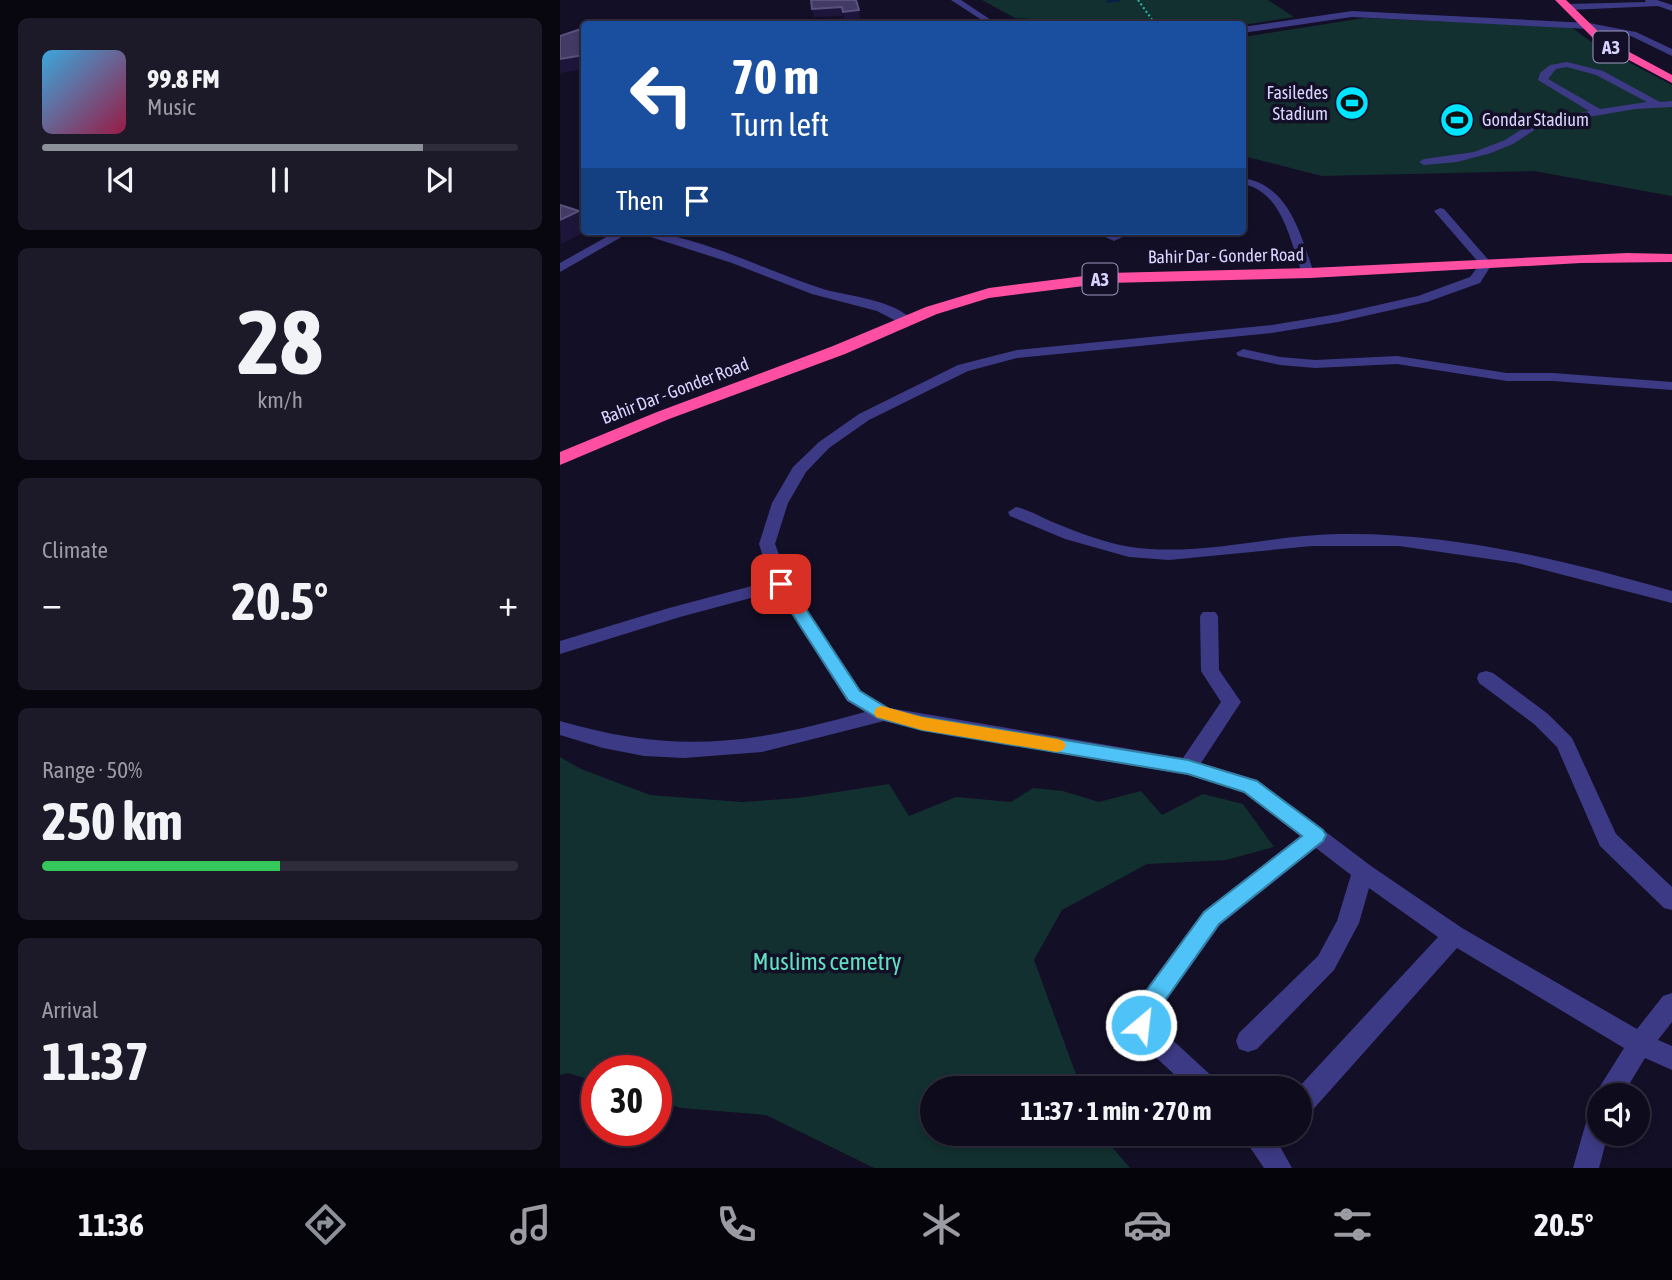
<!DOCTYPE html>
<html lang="en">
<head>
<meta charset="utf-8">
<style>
	body { margin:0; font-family:"Asap Condensed",sans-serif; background:#1c1929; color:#f1f3f6; height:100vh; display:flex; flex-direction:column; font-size:26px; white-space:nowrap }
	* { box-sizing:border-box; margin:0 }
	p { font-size:23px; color:#9b9ba3 }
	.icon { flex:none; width:38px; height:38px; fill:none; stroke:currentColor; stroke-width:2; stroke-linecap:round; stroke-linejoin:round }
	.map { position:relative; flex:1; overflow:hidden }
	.sheet { display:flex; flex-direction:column; gap:18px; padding:18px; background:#08060f; width:560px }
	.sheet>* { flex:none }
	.banner { position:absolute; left:21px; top:21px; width:665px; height:214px; border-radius:7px; box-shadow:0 4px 10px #0003,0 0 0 2px #2e2b3b; background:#1a4fa0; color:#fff; overflow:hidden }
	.controls { position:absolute; left:1027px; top:1083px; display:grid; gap:14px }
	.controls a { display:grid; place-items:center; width:63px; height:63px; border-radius:50%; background:#0e0b1c; box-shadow:0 4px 10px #0003,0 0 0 2px #2e2b3b; font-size:35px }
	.speed { position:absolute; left:21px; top:1055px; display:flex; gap:14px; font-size:35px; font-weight:700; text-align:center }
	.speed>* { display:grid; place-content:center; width:91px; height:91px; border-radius:50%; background:#0e0b1c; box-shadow:0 4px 10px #0003,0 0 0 2px #2e2b3b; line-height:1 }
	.speed .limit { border:10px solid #d22; background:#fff; color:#111 }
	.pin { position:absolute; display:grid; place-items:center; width:60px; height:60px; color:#fff; margin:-30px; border-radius:14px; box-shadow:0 4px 10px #0006 }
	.me { position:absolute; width:77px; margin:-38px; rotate:28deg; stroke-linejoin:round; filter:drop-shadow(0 0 5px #0008) }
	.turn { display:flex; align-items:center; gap:24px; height:147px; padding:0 35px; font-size:32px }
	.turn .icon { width:91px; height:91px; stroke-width:2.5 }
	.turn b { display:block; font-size:49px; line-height:60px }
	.then { display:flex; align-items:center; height:66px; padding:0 35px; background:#0003; gap:14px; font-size:26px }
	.big { font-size:52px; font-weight:700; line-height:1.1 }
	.sheet .tile { flex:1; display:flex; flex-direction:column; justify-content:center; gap:10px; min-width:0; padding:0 24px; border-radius:10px; background:#1c1929 }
	.sheet .dial { align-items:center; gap:0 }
	.dial b { font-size:91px; line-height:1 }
	.song { display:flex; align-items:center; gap:21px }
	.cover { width:84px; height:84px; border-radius:10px; background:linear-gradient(135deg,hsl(200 70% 55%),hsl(340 70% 35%)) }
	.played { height:7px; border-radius:4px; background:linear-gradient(90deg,#8c9099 80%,#2e2b3b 80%) }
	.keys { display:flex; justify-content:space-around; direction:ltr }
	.heat { display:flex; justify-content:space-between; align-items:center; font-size:38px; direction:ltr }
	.charge { height:10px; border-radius:5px; background:linear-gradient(90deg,#34c759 50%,#2e2b3b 0) }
	.trip { position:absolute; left:360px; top:1076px; width:392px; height:70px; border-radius:35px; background:#0e0b1c; box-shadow:0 4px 10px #0003,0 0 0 2px #2e2b3b; font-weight:700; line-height:70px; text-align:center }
	.tab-bar { display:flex; height:112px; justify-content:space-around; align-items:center; background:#06040b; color:#9b9ba3 }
	.tab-bar .icon { width:49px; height:49px }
	.tab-bar .on { color:#8c9099 }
	.tab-bar b { font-size:32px; color:#f1f3f6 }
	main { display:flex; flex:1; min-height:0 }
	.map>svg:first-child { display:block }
	.green { fill:#12302f }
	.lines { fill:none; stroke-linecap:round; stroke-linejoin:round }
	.stream { stroke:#0a1f44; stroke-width:3.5 }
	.path { stroke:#2fb8b0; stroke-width:2; stroke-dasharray:2 2.5; stroke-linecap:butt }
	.minor { fill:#3d3a85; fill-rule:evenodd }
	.highway { fill:#ff4fa3; fill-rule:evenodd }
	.shaded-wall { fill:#1d163a }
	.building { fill:#433a66; stroke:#5a527e; stroke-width:2 }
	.route { fill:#4fc3f7; stroke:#337fa1; stroke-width:2 }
	.slow { fill:#f59e0b }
	.labels { text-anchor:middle; stroke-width:7; stroke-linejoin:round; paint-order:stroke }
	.far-poi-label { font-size:18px; fill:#d9d4ff; stroke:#130f26; text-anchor:end }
	.far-street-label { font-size:18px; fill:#d9d4ff; stroke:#130f26 }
	.shield { fill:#130f26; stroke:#9e99be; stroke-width:2 }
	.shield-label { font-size:19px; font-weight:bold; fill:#d9d4ff }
	.near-park-label { font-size:24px; fill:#5fe0c0; stroke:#130f26 }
</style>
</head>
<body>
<main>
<section class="sheet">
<div class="tile">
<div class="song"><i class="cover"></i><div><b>99.8 FM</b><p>Music</p></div></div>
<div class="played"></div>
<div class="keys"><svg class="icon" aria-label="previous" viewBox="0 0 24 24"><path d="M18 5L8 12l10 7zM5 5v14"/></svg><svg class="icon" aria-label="pause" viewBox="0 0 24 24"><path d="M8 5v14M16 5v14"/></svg><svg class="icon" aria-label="next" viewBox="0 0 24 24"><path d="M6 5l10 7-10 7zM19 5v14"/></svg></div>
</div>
<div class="tile dial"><b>28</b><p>km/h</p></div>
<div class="tile"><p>Climate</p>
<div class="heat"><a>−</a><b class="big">20.5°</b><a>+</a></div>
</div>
<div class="tile"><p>Range · 50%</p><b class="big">250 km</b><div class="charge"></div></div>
<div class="tile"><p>Arrival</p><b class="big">11:37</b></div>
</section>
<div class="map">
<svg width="1112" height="1168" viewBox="0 0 1112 1168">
	<rect width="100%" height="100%" fill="#130f26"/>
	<!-- green -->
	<path class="green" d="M422,0H708L734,17L683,25L514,24L508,21L455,18Z
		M804,18L1011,27L1034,44L1112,85V196L974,171L762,176L683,156V37Z
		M0,757L21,769L90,795L182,802L238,798L329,784L349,816L396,797L451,802L473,788L503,791L539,802L581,791L602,815L643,794L683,804L714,847L666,860L587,864L502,910L474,960L521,1088H373V1134H541L570,1168H314L206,1115L121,1108L96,1100V1071H37V1082L8,1073L0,1075Z"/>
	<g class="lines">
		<!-- stream -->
		<path class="stream" d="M548,1L559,0"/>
		<!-- path -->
		<path class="path" d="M578,0L593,21
			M584,24L593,21L606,24"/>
		<!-- minor -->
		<path class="minor" d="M391,0H401L437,24H428Z
			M1085,0H1097L1112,5V11L1098,6L1009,10L1005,7L1009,4L1086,2Z
			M792,11L1029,23L1076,32L1112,49V56L1071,36L1029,29L792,17L682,33V27Z
			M1007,62L1043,71L1100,102L1112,101V107L1075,109L982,125L953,144L931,153L897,162L864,165L859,162L864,159L914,152L945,140L976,120L1029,111L978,80L980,73L990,65ZM1007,67L1036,75L1087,102L1040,109L988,79L996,69Z
			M682,178C730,185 740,234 754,273L752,276L748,277L742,273C730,241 722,190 682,184Z
			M880,208L884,209L932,264L920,283L867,302L778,322L712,333L457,358L408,371L309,420L269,448L246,472L228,503L215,544L230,584L301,691L330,708L623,758L661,702L641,671L640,616L643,612H655L658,616L659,670L681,702L641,763L697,780L811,866L902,928L1077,1029L1103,996L1112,993V1022L1098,1040L1112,1046V1070L1085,1058L1062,1096H1040V1134H1048L1039,1168H1013L1031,1105L1037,1103L1034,1096L1064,1048L897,948L749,1114L740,1117V1088H738L878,937L809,888L799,923L774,970L697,1049L688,1052L679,1049L676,1041L679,1033L758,956L777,921L791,875L756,848L660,925L593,1019L595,1024L655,1079L658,1088H629L577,1040L569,1025L572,1008L644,911L740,836L683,792L628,775L362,730L324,721L202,752L124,758L84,756L43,748L0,735V721C116,755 191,744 305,712L287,701L217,591L120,617L0,654V641L109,608L211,581L199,544L212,503L233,467L259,442L299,414L398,365L457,350L712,325L778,314L858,296L910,277L920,264L874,211Z
			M57,231H72L0,272V263Z
			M72,231C132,231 205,271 263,289C291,297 332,299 354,321L352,324H342L317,311L252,294L172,263Z
			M532,231H576L554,241Z
			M683,349L720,357L755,360L837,356L947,373H993L1112,382V390L993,381H947L837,364L755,368L720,365L678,356L676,353Z
			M456,507C470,510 482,518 495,523C520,533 545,543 571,547C640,557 709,535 778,534C892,532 1003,560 1112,591V603L957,563L839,546H752L609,560L569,557L505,539L450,516L448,512Z
			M926,671L933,673L988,714L1012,738L1056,834L1112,887V910L1104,908L1040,846L997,747L974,724L919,683L917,678L919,673Z
			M681,1134H713L732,1168H704Z"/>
		<!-- highway -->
		<path class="highway" d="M995,0H1006L1047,40L1112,75V83L1039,44Z
			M1067,253L1112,254V262L1021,263L750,278L548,283L429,298L377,314L285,354L109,419L0,465V452L97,412L273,346L366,307L429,288L548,273L750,268Z"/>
	</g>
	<!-- shaded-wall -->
	<path class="shaded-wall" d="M282,7L283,16L254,17L252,9Z
		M299,10L300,19L284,20L283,12Z
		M24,55V69L0,73V59Z
		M19,211L25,232L1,244L0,220Z"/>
	<!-- building -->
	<path class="building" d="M251,0H296L299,10L283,12L282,7L252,9Z
		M24,28V55L0,59V36Z
		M0,205L19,211L0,220Z"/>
	<!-- route -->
	<path class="route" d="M221,578L227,580L300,691L329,709L362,717L628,760L697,781L763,830L766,835L763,841L659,924L592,1019L589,1032L581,1035L574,1032L570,1016L573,1009L644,912L742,836L684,792L628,774L362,730L318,718L288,700L213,584Z"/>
	<!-- slow -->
	<path class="slow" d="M322,706L362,717L497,739L503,741L506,745L503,750L497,752L362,730L316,717L314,713L316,708Z"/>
	<!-- icons -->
	<defs>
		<g id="stadium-disc" transform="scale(1.75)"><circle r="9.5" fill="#00e5ff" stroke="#130f26"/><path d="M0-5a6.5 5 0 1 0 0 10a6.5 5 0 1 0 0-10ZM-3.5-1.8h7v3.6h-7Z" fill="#111"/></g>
	</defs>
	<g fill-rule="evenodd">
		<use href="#stadium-disc" x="792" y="103"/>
		<use href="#stadium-disc" x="897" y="120"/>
	</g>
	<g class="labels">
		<!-- far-poi labels -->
		<g class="far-poi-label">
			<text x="768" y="99">Fasiledes<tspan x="768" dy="21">Stadium</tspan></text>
			<text x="922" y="126" text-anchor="start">Gondar Stadium</text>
		</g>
		<!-- far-street labels -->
		<g class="far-street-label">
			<text transform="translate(666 256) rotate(-1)" y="6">Bahir Dar - Gonder Road</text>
			<text transform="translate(115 391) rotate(-21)" y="6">Bahir Dar - Gonder Road</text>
		</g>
		<!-- shield labels -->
		<g class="shield">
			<rect x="1033.5" y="31.5" width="35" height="31" rx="5"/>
			<rect x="522.5" y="263.5" width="35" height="31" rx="5"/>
		</g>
		<g class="shield-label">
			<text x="1051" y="54">A3</text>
			<text x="540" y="286">A3</text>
		</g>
		<!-- near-park labels -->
		<g class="near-park-label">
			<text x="267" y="970">Muslims cemetry</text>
		</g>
	</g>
</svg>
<div class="controls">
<a><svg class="icon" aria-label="sound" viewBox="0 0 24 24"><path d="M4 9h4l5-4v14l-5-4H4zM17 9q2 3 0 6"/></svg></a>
</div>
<div class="speed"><div class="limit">30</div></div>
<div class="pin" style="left:221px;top:584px;background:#d93025"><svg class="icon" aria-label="arrive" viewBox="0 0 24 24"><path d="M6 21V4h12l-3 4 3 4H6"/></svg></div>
<svg class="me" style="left:581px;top:1025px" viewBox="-20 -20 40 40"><circle r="17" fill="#4fc3f7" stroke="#fff" stroke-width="3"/><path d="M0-11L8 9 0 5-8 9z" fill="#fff"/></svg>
<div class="trip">11:37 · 1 min · 270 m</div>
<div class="banner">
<div class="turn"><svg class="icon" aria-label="left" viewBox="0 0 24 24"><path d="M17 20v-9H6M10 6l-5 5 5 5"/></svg><div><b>70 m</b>Turn left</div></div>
<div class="then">Then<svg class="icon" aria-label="arrive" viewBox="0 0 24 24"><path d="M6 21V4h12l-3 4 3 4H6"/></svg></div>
</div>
</div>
</main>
<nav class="tab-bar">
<b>11:36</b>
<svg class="icon on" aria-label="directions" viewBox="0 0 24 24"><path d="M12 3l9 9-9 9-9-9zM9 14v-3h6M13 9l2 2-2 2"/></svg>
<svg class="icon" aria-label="music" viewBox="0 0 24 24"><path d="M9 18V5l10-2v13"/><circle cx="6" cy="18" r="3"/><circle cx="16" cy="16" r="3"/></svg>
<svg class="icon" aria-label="phone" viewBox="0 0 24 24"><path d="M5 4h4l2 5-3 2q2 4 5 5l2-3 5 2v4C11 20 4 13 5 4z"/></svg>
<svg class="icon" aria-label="climate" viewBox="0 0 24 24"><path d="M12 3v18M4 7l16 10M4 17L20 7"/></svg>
<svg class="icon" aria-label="car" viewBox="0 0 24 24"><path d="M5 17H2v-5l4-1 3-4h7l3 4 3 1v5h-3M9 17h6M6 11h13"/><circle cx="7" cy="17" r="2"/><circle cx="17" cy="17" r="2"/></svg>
<svg class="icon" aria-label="filters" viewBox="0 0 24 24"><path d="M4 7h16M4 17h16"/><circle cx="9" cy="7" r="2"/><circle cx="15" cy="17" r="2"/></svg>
<b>20.5°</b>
</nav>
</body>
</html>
